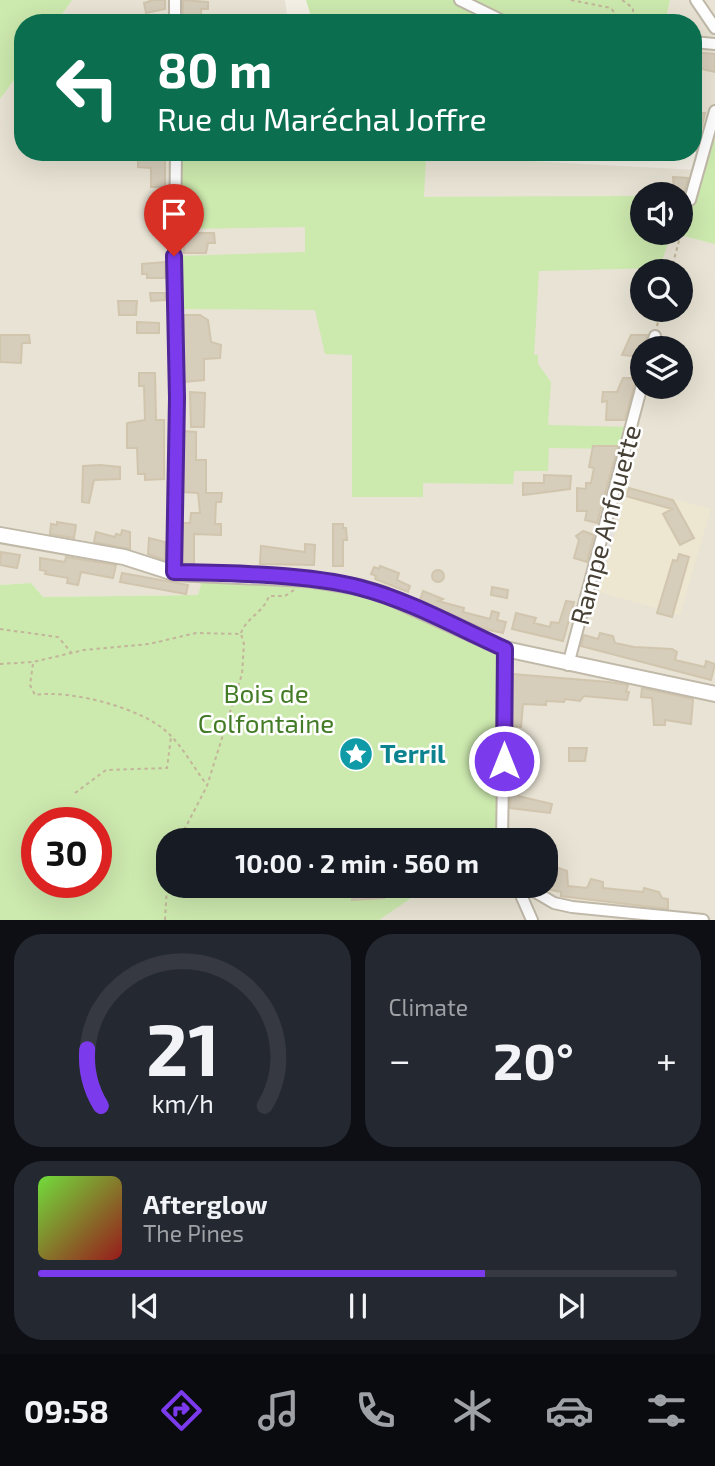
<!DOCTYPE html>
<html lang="en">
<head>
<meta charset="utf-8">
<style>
	body { margin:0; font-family:"Exo 2",sans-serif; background:#242831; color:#f1f3f6; height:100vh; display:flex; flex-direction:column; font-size:26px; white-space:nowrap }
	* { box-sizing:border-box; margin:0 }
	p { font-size:23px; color:#9ea1a6 }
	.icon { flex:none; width:38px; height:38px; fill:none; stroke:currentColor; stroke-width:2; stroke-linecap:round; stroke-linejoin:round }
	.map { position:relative; height:920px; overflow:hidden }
	.details { display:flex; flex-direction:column; gap:14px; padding:14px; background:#0d0f14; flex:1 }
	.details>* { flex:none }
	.top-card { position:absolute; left:14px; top:14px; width:688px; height:147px; border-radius:28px; box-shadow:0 7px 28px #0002; background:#0b6e4f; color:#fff; overflow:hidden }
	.tools { position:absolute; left:630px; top:182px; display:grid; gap:14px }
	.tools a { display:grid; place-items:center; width:63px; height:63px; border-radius:50%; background:#171b24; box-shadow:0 7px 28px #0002; font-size:35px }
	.speed { position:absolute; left:21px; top:807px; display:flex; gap:14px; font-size:35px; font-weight:700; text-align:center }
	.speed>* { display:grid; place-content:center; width:91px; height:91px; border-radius:50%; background:#171b24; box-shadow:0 7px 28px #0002; line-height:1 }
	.speed .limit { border:10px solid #d22; background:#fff; color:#111 }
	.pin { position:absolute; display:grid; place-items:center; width:60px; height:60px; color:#fff; margin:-72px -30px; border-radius:50% 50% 50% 0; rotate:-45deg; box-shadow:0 0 7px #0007 }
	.pin .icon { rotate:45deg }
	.me { position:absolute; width:77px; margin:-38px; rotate:0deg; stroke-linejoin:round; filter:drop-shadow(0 0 5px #0008) }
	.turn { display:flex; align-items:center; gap:24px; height:147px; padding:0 28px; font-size:32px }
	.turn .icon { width:91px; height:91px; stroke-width:2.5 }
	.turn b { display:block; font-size:49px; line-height:60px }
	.big { font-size:52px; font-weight:700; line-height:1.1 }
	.details .card { flex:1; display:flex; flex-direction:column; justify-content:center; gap:10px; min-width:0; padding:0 24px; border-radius:28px; background:#242831 }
	.details .dial { align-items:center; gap:0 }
	.dial svg { height:182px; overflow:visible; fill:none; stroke:#363941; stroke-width:7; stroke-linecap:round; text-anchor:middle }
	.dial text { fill:#f1f3f6; stroke:none }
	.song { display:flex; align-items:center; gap:21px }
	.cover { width:84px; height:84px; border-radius:10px; background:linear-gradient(135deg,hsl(100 70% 55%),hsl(0 70% 35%)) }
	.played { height:7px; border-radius:4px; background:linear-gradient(90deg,#7c3aed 70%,#363941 70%) }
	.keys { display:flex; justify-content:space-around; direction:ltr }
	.heat { display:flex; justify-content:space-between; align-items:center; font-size:38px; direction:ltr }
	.details .tiles { flex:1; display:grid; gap:14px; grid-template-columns:1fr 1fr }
	.card:last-child { grid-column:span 2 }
	.trip { position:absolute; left:156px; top:828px; width:402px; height:70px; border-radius:28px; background:#171b24; box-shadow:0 7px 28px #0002; font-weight:700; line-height:70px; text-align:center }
	.tabs { display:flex; height:112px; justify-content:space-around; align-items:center; background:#090b0e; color:#9ea1a6 }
	.tabs .icon { width:49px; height:49px }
	.tabs .selected { color:#7c3aed }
	.tabs b { font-size:32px; color:#f1f3f6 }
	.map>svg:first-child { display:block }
	.residential { fill:#e8e3d4; fill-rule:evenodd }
	.education { fill:#ede6d0 }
	.green { fill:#cce9ae; fill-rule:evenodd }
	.parking { fill:#e5e2df }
	.building { fill:#d6cdbb; stroke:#d1c5ae; stroke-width:2 }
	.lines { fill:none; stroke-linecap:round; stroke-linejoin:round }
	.minor-casing { stroke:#c0b9a9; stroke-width:14 }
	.tertiary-casing { stroke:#c0b9a9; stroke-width:18 }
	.path { stroke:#c2b599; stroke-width:2; stroke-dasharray:3.5 3.5; stroke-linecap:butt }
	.minor { stroke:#fff; stroke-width:10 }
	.tertiary { stroke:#fff; stroke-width:14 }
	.route-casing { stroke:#51269a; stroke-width:18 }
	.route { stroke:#7c3aed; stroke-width:12 }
	.labels { text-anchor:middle; stroke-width:5; stroke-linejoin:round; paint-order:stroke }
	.street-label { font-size:26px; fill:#474135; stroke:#fff }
	.park-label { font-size:26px; fill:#437b26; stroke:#fff }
	.culture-label { font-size:26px; font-weight:bold; fill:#0d838f; stroke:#fff; text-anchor:start }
</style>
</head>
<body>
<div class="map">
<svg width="715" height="920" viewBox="0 0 715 920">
	<rect width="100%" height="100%" fill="#f4f0e6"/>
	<!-- residential -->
	<path class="residential" d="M72,0H285L288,23H56Z
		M670,0H715V920H376L432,886H546V840H502L202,580L198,595L43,597L31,583L0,585V99L23,68V152H357L698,170L697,144L693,143V23H665ZM642,194H681V233H642ZM642,271H681V310H642ZM642,348H681V387H642Z"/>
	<!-- education -->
	<path class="education" d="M627,486L711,509L680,615L599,592Z"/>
	<!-- green -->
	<path class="green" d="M0,0H72L56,23H23V68L0,99Z
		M306,0H670L665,23H313Z
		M707,140L715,141V244L680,235Z
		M182,154L426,156L424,197L642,196V233H672L659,268L539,271L534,355H538V364L551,382L548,425L632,427L626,449L549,448L548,471H514L513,484L423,483V497H352V355L325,354L315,310L183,309L179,256L305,252V227L179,229Z
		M204,573L383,594L436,628L505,649L502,840H168V886H429L379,920H0V585L31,583L43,597L198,595ZM37,822H96V882H37Z"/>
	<!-- parking -->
	<path class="parking" d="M608,519L617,522L599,592L590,589Z"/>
	<!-- building -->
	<path class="building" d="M153,0H165V9L146,13L144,3Z
		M183,0L208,2V9H201V23H183Z
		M693,52L715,54V72L693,67Z
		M693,113H705L696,151L693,150Z
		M138,152H165V187H151V168L138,167Z
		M673,177L688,178L684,193L674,192Z
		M184,233H214L215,243H208L206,253H184Z
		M165,262V278H147V274H142V264Z
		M150,293H165V300L151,301Z
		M118,301H137L136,315H119Z
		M184,315H200L208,320L211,342L221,345L220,358L204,359V380L184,382Z
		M137,322L159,323V333H137Z
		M0,335H29L30,343H22L21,363L0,362Z
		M631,335H647L642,357L622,355Z
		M139,373H155L156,420H164V479L145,480V474H138L137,448H127V423L145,420L144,386H139Z
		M623,378H636L625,420H606L607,401L602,402L603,392H617Z
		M190,392L205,393L204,427H191Z
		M183,431L196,432V460H206V493H222L221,502H216L215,524H221V535L194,534V564H185L182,560L183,523H190L191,513H200L198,493L183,492Z
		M593,446H618L597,523L585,520L587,511H577V488L586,489V483H591L594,468L589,467Z
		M100,465L120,467V479L94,480L89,503L82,502L83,466Z
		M544,475L571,476L570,489L523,495V483H544Z
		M629,488L673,500L694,538L680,545L663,514L672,509L626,496Z
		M57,522L76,525L74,538L50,534L51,524L57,525Z
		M333,524H343V528H346L347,540H343V566H333Z
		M122,530L130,532V549L94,542L96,532L115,537L116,534L121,535Z
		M583,531L594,535L587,562L574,558L579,540L576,536Z
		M149,538L165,542V560L148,554Z
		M305,544L315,545L314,565L260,564L261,546L305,552Z
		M1,552L20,555L17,568L0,565Z
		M679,554L689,557L672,617L657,613L673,560L677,561Z
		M66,557L116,565L113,578L81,572L78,585L67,583L68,578L45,574L46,571L40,570V558L65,562Z
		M380,566L399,573L397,580L410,586L408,592L375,579L376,576L371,574L374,567L379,569Z
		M432 576a6 6 0 1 1 12 0a6 6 0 1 1-12 0Z
		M122,573L188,585L186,594L120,582Z
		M492,587L508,590L507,598L491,595Z
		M423,591L443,599L438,601L464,608L463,612L490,619L492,611L499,613L497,620L506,622L503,633L484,629L420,600Z
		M566,601L574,602L563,641L512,629L516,613L536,618L534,623L550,627L551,622L559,623Z
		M600,633L613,636L615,643L634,647L672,649L677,652L675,660L705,667L706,661L715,664L711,680L581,646L584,635L598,639Z
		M512,674L609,682L628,685L626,692H629L627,700L584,696L580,701L565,699L564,702L546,701V705L523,704L521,727L512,726Z
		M642,688L693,699L691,724L665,720V725H654L652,698L641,697Z
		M569,748H587L585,761H569Z
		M520,751L536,756L534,775L511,773V753L520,755Z
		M511,789L519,790L518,796L552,804L550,813L510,808Z
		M553,866L567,871L568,886L587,888L591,879L603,882V888L643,892L644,888L659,892L662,898L668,899V909L561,896V892L546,889V869Z
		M357,886L385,888L384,898L352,900Z"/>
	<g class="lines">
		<!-- minor casing -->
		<g class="minor-casing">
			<path id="minor" d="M460,0L507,23
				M696,0L715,28
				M175,23V0
				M693,42L715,44
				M690,200L715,111
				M651,348L655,336
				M174,573C177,432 174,292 176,152
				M568,665L642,385
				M502,840L505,649
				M517,886L532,920
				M525,886L554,903L572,907L703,920"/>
		</g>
		<!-- tertiary casing -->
		<g class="tertiary-casing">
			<path id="tertiary" d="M0,535L124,557L174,573L308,579L359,587L383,594L505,649L715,694"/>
		</g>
		<!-- path -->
		<path class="path" d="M571,0L611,8L622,23
			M622,0L633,8V23
			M681,232L687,211
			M671,271L681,233
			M657,326L661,310
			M0,629L58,637L71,652
			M241,633C247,617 263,613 269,596H285L294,590
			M0,664L33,662L84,650L149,644L196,633L241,634L244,644L242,674L207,786L179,840
			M33,664L30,685L35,695C68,689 143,708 168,733C183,747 194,768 207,785
			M75,793L106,770L167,768L171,737
			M165,920L168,870"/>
		<!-- minor -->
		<use href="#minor" class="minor"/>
		<!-- tertiary -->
		<use href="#tertiary" class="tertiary"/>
	</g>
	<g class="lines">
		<!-- route casing -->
		<g class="route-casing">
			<path id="route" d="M174,256L177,398L174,572C229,573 309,574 361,588C411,601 458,628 505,649L504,761"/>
		</g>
		<!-- route -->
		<use href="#route" class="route"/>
	</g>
	<!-- icons -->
	<defs>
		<g id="sight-disc" transform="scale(1.75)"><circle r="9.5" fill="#0f9aa8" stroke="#fff"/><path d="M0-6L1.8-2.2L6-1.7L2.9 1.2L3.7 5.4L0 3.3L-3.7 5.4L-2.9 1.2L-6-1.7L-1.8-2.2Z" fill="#fff"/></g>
	</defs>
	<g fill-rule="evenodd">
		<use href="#sight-disc" x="356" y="754"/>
	</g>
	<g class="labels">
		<!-- street labels -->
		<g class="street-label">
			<text transform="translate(606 525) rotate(-75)" y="9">Rampe Anfouette</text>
		</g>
		<!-- park labels -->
		<g class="park-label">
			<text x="266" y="703">Bois de<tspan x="266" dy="30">Colfontaine</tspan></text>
		</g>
		<!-- culture labels -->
		<g class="culture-label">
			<text x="380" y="763">Terril</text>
		</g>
	</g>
</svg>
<div class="tools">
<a><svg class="icon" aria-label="sound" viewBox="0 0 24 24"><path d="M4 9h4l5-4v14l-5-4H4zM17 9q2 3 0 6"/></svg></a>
<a><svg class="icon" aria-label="search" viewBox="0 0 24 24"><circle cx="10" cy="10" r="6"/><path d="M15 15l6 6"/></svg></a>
<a><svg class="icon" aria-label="layers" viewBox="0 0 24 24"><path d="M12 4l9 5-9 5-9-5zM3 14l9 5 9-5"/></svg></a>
</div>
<div class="speed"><div class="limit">30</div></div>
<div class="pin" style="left:174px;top:256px;background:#d93025"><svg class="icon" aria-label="arrive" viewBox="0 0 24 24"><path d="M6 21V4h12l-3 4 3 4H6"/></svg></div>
<svg class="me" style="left:504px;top:761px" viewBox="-20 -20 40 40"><circle r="17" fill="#7c3aed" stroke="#fff" stroke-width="3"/><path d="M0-11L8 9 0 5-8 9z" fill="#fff"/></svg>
<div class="trip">10:00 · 2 min · 560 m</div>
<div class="top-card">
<div class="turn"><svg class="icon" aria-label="left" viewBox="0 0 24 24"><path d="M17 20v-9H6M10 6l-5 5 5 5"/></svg><div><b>80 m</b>Rue du Maréchal Joffre</div></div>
</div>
</div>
<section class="details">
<div class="tiles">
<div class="card dial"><svg viewBox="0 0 100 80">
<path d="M14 69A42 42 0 1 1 86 69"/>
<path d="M14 69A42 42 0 0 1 8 44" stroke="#7c3aed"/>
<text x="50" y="56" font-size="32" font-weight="700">21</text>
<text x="50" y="72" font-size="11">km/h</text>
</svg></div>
<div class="card"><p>Climate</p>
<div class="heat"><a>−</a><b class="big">20°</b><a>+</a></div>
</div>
<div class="card">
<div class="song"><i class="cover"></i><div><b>Afterglow</b><p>The Pines</p></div></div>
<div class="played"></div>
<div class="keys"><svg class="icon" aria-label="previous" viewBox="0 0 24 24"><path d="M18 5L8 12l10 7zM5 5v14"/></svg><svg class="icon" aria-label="pause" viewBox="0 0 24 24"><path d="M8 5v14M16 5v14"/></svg><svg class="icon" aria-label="next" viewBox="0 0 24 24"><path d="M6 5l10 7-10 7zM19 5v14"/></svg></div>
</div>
</div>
</section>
<nav class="tabs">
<b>09:58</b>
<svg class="icon selected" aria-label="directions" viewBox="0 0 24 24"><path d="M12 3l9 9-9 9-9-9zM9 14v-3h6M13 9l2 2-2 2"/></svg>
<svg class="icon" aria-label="music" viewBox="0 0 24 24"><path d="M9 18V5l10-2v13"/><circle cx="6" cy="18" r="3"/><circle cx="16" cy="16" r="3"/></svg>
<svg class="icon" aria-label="phone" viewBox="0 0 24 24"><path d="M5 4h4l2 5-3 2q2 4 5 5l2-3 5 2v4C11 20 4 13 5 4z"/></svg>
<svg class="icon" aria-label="climate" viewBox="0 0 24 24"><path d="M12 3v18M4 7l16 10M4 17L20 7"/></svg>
<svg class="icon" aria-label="car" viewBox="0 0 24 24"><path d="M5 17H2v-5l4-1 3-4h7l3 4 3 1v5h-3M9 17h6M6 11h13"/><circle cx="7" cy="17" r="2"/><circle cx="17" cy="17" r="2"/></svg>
<svg class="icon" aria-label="filters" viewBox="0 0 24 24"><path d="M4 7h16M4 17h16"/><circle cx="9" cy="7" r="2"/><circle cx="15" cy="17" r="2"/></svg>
</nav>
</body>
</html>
